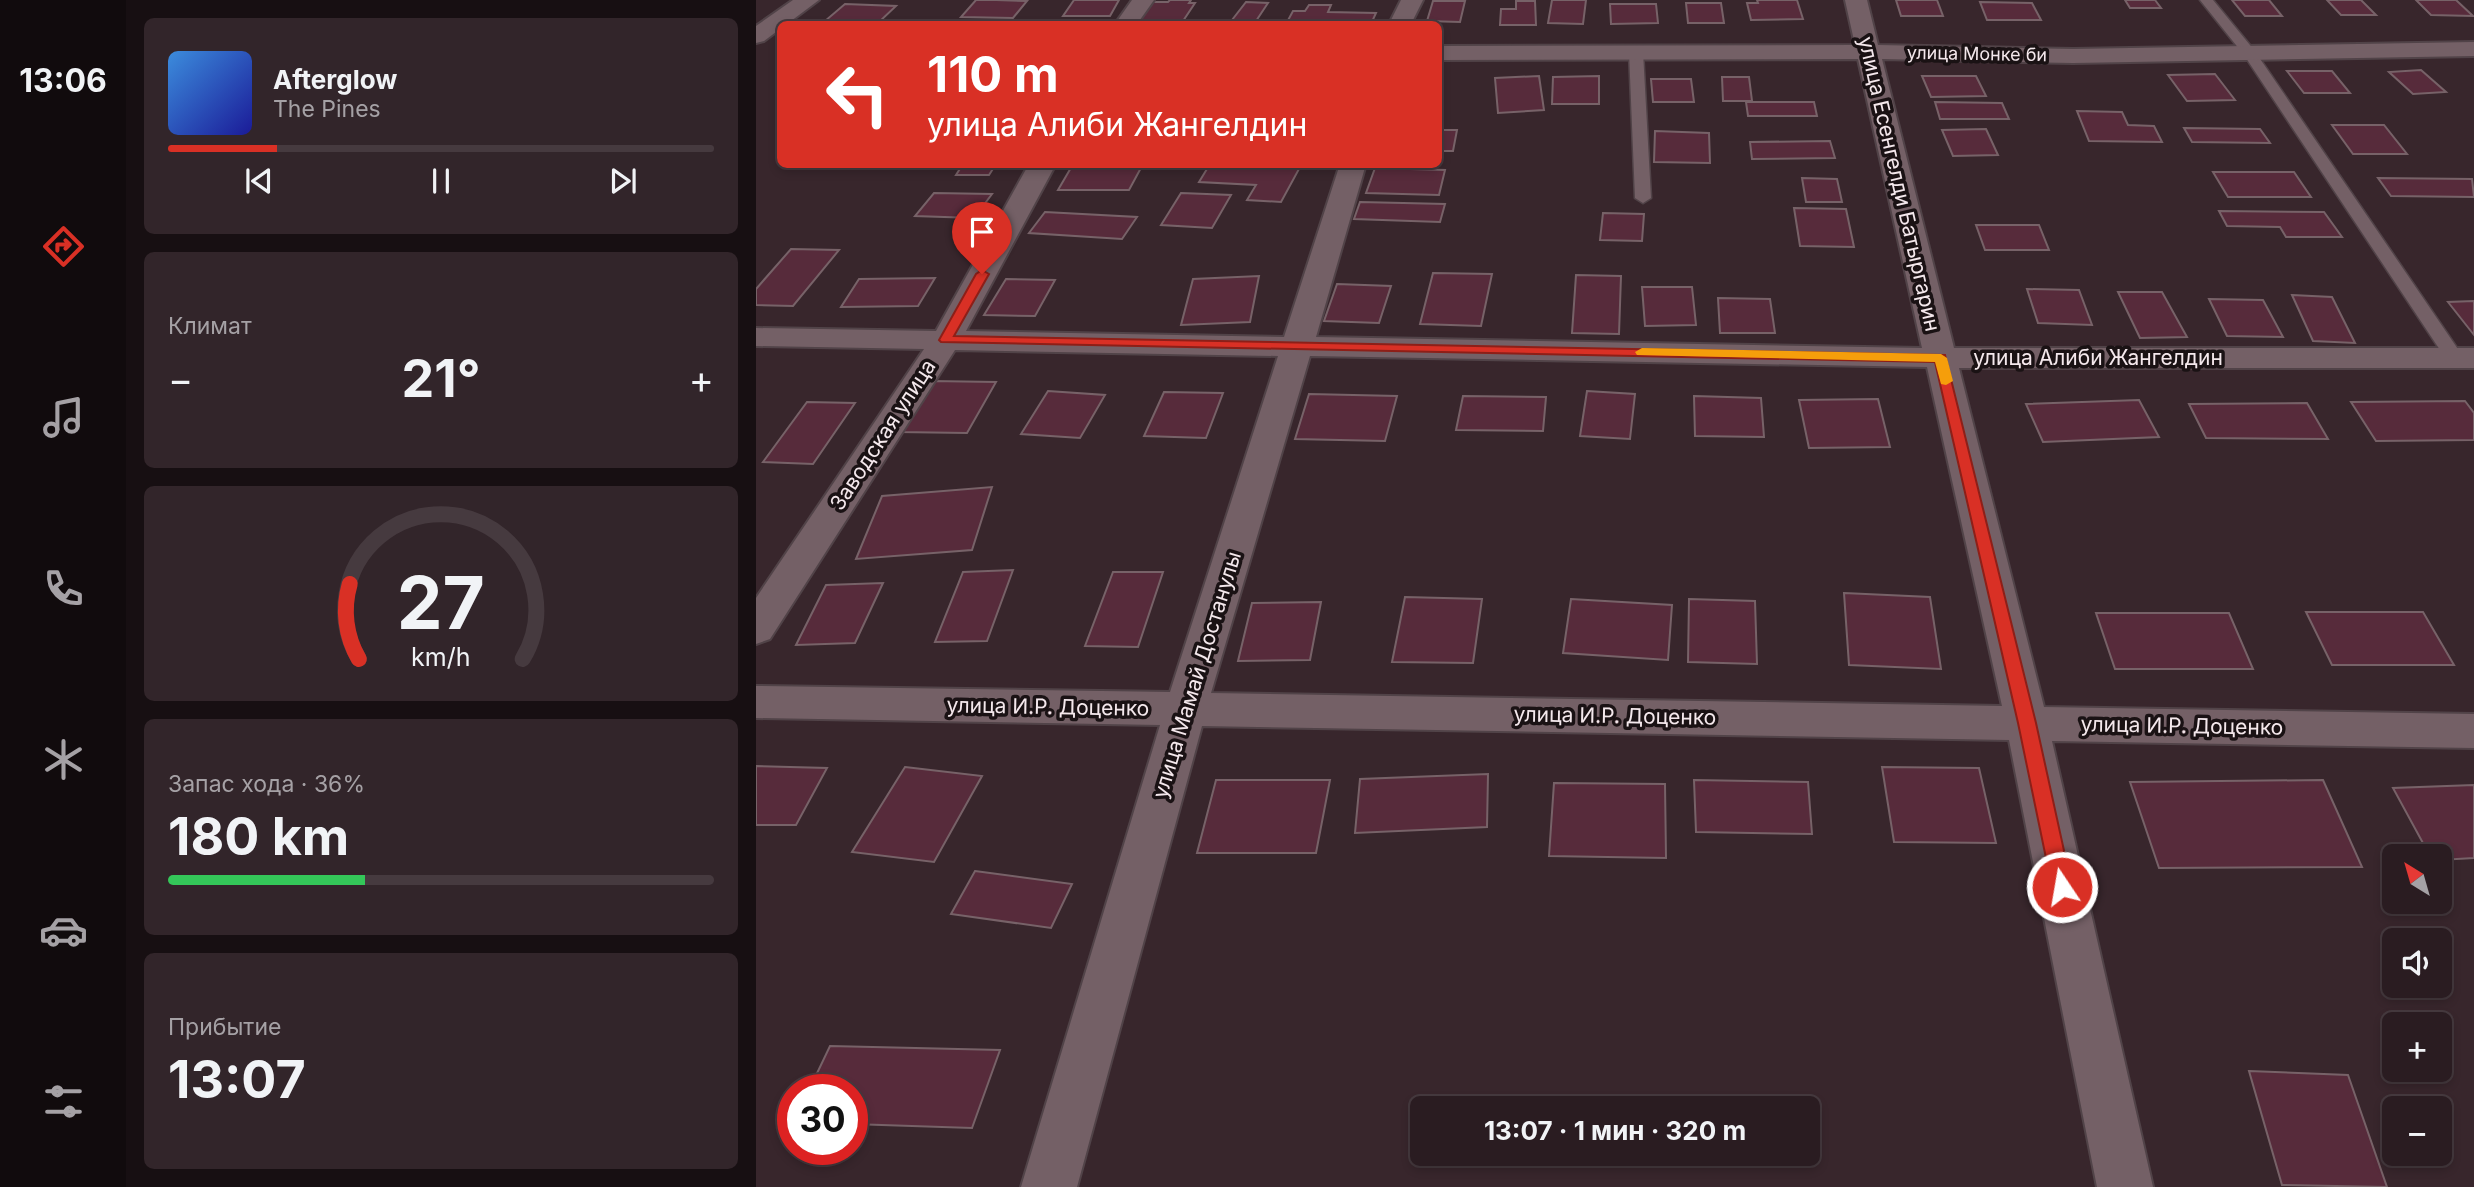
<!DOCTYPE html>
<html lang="ru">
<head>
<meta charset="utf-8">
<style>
	body { margin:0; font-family:Inter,sans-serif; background:#32252a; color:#f1f3f6; height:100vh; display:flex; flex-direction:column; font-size:26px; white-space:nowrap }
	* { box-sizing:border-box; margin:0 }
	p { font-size:23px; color:#a5a1a5 }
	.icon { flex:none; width:38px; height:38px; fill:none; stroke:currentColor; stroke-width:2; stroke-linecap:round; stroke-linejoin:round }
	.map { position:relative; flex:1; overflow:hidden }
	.panel { display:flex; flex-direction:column; gap:18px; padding:18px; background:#170f12; width:630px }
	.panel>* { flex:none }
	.top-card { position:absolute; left:21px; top:21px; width:665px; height:147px; border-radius:10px; box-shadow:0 4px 10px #0003,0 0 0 2px #463a3f; background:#d93025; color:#fff; overflow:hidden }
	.needle { width:46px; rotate:323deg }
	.buttons { position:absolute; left:1626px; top:844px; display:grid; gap:14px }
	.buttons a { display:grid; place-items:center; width:70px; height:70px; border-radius:10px; background:#2a1c21; box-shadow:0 4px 10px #0003,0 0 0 2px #463a3f; font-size:35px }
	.speed { position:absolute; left:21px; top:1074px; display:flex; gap:14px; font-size:35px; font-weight:700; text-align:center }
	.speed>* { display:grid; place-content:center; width:91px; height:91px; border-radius:50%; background:#2a1c21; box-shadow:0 4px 10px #0003,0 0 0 2px #463a3f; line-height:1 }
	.speed .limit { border:10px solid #d22; background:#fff; color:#111 }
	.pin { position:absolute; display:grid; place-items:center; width:60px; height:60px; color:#fff; margin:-72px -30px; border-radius:50% 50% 50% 0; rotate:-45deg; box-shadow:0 0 7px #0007 }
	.pin .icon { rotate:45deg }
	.me { position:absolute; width:77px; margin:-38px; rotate:348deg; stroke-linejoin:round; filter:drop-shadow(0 0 5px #0008) }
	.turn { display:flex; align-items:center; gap:24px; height:147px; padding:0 35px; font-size:32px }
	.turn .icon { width:91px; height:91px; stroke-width:2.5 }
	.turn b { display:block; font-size:49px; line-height:60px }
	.big { font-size:52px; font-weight:700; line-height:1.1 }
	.panel .card { flex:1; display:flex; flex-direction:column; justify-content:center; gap:10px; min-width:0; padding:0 24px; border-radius:10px; background:#32252a }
	.panel .dial { align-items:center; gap:0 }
	.dial svg { height:182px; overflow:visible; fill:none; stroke:#463a3f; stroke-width:7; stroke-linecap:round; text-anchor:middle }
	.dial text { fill:#f1f3f6; stroke:none }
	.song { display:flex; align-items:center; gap:21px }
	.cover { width:84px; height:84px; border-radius:10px; background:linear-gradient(135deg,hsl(210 70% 55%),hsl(240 70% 35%)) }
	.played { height:7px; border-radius:4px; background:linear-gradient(90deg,#d93025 20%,#463a3f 20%) }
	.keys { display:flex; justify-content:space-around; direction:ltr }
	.heat { display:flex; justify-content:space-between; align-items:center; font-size:38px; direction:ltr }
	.charge { height:10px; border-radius:5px; background:linear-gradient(90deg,#34c759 36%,#463a3f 0) }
	.trip { position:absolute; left:654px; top:1096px; width:410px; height:70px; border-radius:10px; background:#2a1c21; box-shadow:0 4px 10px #0003,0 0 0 2px #463a3f; font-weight:700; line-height:70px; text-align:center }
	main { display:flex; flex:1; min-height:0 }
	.menu { display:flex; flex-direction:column; width:126px; justify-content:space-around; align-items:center; background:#110b0d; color:#a5a1a5 }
	.menu .icon { width:49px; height:49px }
	.menu .active { color:#d93025 }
	.menu b { font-size:32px; color:#f1f3f6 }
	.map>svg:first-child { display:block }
	.building { fill:#572b3b; stroke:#776268; stroke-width:2 }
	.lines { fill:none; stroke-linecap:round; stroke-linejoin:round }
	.service-casing { stroke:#514348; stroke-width:3 }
	.minor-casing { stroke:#514348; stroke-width:4 }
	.service { fill:#746066; fill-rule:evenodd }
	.minor { fill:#746066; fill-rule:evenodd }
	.route { fill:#d93025; stroke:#8d1f18; stroke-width:2 }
	.slow { fill:#f59e0b }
	.labels { text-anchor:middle; stroke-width:7; stroke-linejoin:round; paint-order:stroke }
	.far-street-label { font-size:18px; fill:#f4e8ec; stroke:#1a1214 }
	.street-label { font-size:21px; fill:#f4e8ec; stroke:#1a1214 }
</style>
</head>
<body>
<main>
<nav class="menu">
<b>13:06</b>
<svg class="icon active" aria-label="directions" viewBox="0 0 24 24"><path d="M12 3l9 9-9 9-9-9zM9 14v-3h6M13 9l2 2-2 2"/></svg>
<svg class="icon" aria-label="music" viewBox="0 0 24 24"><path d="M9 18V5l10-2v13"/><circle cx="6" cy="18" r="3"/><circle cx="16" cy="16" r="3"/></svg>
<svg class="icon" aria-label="phone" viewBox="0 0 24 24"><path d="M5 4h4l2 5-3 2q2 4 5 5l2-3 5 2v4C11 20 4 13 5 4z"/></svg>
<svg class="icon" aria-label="climate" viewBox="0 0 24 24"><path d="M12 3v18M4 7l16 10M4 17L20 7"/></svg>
<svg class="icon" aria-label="car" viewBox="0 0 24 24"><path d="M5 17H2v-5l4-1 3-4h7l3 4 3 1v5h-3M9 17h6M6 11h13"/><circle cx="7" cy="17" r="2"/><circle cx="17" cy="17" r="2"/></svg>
<svg class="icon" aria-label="filters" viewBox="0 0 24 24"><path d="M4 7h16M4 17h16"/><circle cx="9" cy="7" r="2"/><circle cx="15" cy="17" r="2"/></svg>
</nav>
<section class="panel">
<div class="card">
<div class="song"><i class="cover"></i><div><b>Afterglow</b><p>The Pines</p></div></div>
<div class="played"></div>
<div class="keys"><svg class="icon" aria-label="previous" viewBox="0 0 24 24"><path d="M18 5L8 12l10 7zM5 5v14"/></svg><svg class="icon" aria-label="pause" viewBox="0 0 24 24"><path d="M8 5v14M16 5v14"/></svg><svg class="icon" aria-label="next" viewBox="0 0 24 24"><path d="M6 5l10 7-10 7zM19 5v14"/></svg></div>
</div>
<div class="card"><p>Климат</p>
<div class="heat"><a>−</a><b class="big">21°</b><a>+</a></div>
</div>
<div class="card dial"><svg viewBox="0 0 100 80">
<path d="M14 69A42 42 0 1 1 86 69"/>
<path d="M14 69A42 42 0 0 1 10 36" stroke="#d93025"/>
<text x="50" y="56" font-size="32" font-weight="700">27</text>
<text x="50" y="72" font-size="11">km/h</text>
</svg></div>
<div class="card"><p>Запас хода · 36%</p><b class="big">180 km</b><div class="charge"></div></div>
<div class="card"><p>Прибытие</p><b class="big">13:07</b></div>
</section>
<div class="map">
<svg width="1718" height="1187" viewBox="0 0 1718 1187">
	<rect width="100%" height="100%" fill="#38262c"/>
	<!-- building -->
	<path class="building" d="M220,0H240L271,1L257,18L205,17Z
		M318,0H363L354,16H307Z
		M414,0H435L433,3H439L427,21L383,20L395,2H412Z
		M796,0H830L827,24L792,23Z
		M1001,0H1041L1047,19L995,20L991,3H1002Z
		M1140,0H1181L1187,16H1145Z
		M1369,0H1399L1405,8H1374Z
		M1476,0H1513L1526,16H1489Z
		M1571,0H1605L1620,15H1585Z
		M1660,0H1700L1717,16L1675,15Z
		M677,1H709L704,22L671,21Z
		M760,1H779L780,25H744L745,9H760Z
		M490,2L512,3L500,21L476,20Z
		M1224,2L1276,3L1285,20H1231Z
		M930,3H965L968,23H932Z
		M89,4L140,6L122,23L69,21Z
		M854,4H900L902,23L855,24Z
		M553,5H575L572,12L620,13L615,24H530L537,11H549Z
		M1665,70L1690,92L1657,94L1633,72Z
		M1531,71H1576L1594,93H1548Z
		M1459,74L1479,100L1431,101L1412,75Z
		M783,76L788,110L742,113L739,78Z
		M843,76V104H796L797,77Z
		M1166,76H1220L1230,96L1175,97Z
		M966,77H993L996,101H967Z
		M895,79H935L938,102H897Z
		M990,102H1058L1061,116H992Z
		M1179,102L1246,103L1253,119H1184Z
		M1321,111L1366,112L1372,125L1398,126L1406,142L1333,141Z
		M1576,125H1628L1651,154H1597Z
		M1428,128L1504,129L1514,143L1436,142Z
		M1230,129L1242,155L1197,156L1186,130Z
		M682,130H701L697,151H682Z
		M899,131L953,133L954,163L898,162Z
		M1074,141L1079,158L996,159L994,142Z
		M207,164H240L233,175H200Z
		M454,164H463L543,169L525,202L491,200L500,185L443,182Z
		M316,166H386L373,190H302Z
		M619,168L689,170L683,195L610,193Z
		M1457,172H1538L1555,197H1472Z
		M1046,178L1081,179L1086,202H1050Z
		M1622,178L1716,179L1718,197L1635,196Z
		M178,193L236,194L218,218L159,216Z
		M425,193L475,195L456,228L405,225Z
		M604,202L689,204L684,222L598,219Z
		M1038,208L1090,209L1098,247L1044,246Z
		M1463,211L1568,212L1586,237H1530L1524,227L1471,226Z
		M289,212L381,217L366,239L273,233Z
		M847,213L888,214L886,241L844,240Z
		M1220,225H1283L1293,250H1229Z
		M35,249L83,250L37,306L0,305V289Z
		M677,273L736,274L725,326L664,324Z
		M820,275L865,276L863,334L816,333Z
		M503,276L494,322L425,325L437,279Z
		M179,278L162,306L85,307L103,279Z
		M250,279L299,280L279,316L228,315Z
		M581,284L635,286L623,323L568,321Z
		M886,287H936L940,325L889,326Z
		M1271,289L1323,290L1336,325L1282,323Z
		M1362,292H1406L1431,337L1384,338Z
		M1536,295L1576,297L1599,343L1557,341Z
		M962,298L1014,299L1019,333H964Z
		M1453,299L1507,300L1527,337L1471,336Z
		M1718,301V335L1692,302Z
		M175,381L240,382L211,433L143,432Z
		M292,391L349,395L324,438L265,434Z
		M831,391L879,394L874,439L824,436Z
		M408,392L467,393L450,438L388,436Z
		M553,394L641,396L629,441L539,439Z
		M707,396L790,397L787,431L700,430Z
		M938,396L1005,398L1008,437L939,436Z
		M1122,399L1134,447L1053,448L1043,400Z
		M1383,400L1403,437L1287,442L1270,404Z
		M1709,401L1718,413V440L1620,441L1595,402Z
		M51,402L99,403L57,464L7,462Z
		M1551,403L1572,439L1450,438L1433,404Z
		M236,487L216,550L100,559L126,496Z
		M257,570L231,641L179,642L207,572Z
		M357,572H407L382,647L329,646Z
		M127,583L99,643L40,645L70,585Z
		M1088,593L1174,597L1185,669L1093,665Z
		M649,597L726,599L717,663L636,662Z
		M815,599L916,605L912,660L807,653Z
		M933,599L999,601L1001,664L932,662Z
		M565,602L554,660L482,661L496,603Z
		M1550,612H1667L1698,665H1576Z
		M1340,613H1473L1497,669H1359Z
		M0,766L71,768L40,825H0Z
		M149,767L226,776L178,862L96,852Z
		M1126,767L1223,768L1240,843L1138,842Z
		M732,774L731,827L599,833L604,779Z
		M460,780H574L560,853H441Z
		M938,780L1052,782L1056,834L940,832Z
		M1567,780L1606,867L1403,868L1374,782Z
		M798,783L909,784L910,858L793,856Z
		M1718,785V858L1684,860V856H1674L1637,788Z
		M219,871L316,884L295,928L195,914Z
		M74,1046L244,1050L216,1128L96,1124V1090H53Z
		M1493,1071L1592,1075L1631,1187L1526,1185Z"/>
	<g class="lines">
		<!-- service casing -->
		<g class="service-casing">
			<path id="service" d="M1444,0H1457L1498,50L1708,358L1706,362H1692L1488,55Z
				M880,48L887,52L895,198L887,203L879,198L873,52Z"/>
		</g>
		<!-- minor casing -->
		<g class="minor-casing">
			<path id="minor" d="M37,0H63L31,24H24V29L8,41L0,43V26Z
				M376,0H398L381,24H359Z
				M645,0H667L655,24H633Z
				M1089,0H1111L1122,45L1317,49L1718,42V56L1317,63L1126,59L1198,348H1718V368H1203L1288,707L1718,714V748L1296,741L1397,1187H1341L1253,740L446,726L321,1187H265L404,725L0,718V686L414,692L522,356L199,350L14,639L0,644V598L168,349L0,346V328L180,331L273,164H300L210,331L528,337L584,164H610L560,337L1166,348L1102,59L682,60V46L1099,45ZM554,356L1171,367L1246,706L455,693Z"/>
		</g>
		<!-- service -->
		<use href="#service" class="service"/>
		<!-- minor -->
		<use href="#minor" class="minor"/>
	</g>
	<!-- route -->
	<path class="route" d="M226,270L233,274L198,336L1189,355L1280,723L1316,887L1313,893L1306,895L1299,893L1296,887L1262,723L1179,362L185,342L183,340L220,274Z"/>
	<!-- slow -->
	<path class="slow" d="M886,348L1185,354L1191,358L1197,381L1190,385L1185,384L1179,362L881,355L879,352Z"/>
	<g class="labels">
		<!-- far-street labels -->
		<g class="far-street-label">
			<text transform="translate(1221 54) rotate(1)" y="6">улица Монке би</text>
		</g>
		<!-- street labels -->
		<g class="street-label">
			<text transform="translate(1143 184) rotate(77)" y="7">улица Есенгелди Батыргарин</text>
			<text x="1342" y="365">улица Алиби Жангелдин</text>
			<text transform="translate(127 435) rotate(-57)" y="7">Заводская улица</text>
			<text transform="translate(441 675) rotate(-73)" y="7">улица Мамай Достанулы</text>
			<text transform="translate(292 707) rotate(1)" y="7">улица И.Р. Доценко</text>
			<text transform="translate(859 716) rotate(1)" y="7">улица И.Р. Доценко</text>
			<text transform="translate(1426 726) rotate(1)" y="7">улица И.Р. Доценко</text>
		</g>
	</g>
</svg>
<div class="buttons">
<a><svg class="needle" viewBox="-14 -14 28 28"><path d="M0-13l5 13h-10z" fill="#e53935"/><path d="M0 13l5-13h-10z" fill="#a5a1a5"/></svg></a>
<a><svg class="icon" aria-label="sound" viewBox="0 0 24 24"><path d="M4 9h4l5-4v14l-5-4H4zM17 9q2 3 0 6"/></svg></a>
<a>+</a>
<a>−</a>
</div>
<div class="speed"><div class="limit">30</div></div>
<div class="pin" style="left:226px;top:274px;background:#d93025"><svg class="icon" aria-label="arrive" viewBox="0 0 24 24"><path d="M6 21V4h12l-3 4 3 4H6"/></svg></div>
<svg class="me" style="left:1306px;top:887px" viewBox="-20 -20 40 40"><circle r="17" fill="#d93025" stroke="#fff" stroke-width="3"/><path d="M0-11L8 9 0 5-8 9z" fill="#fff"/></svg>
<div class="trip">13:07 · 1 мин · 320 m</div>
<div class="top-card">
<div class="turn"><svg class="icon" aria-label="left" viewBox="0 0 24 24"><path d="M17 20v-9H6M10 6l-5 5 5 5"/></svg><div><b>110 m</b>улица Алиби Жангелдин</div></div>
</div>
</div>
</main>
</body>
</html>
